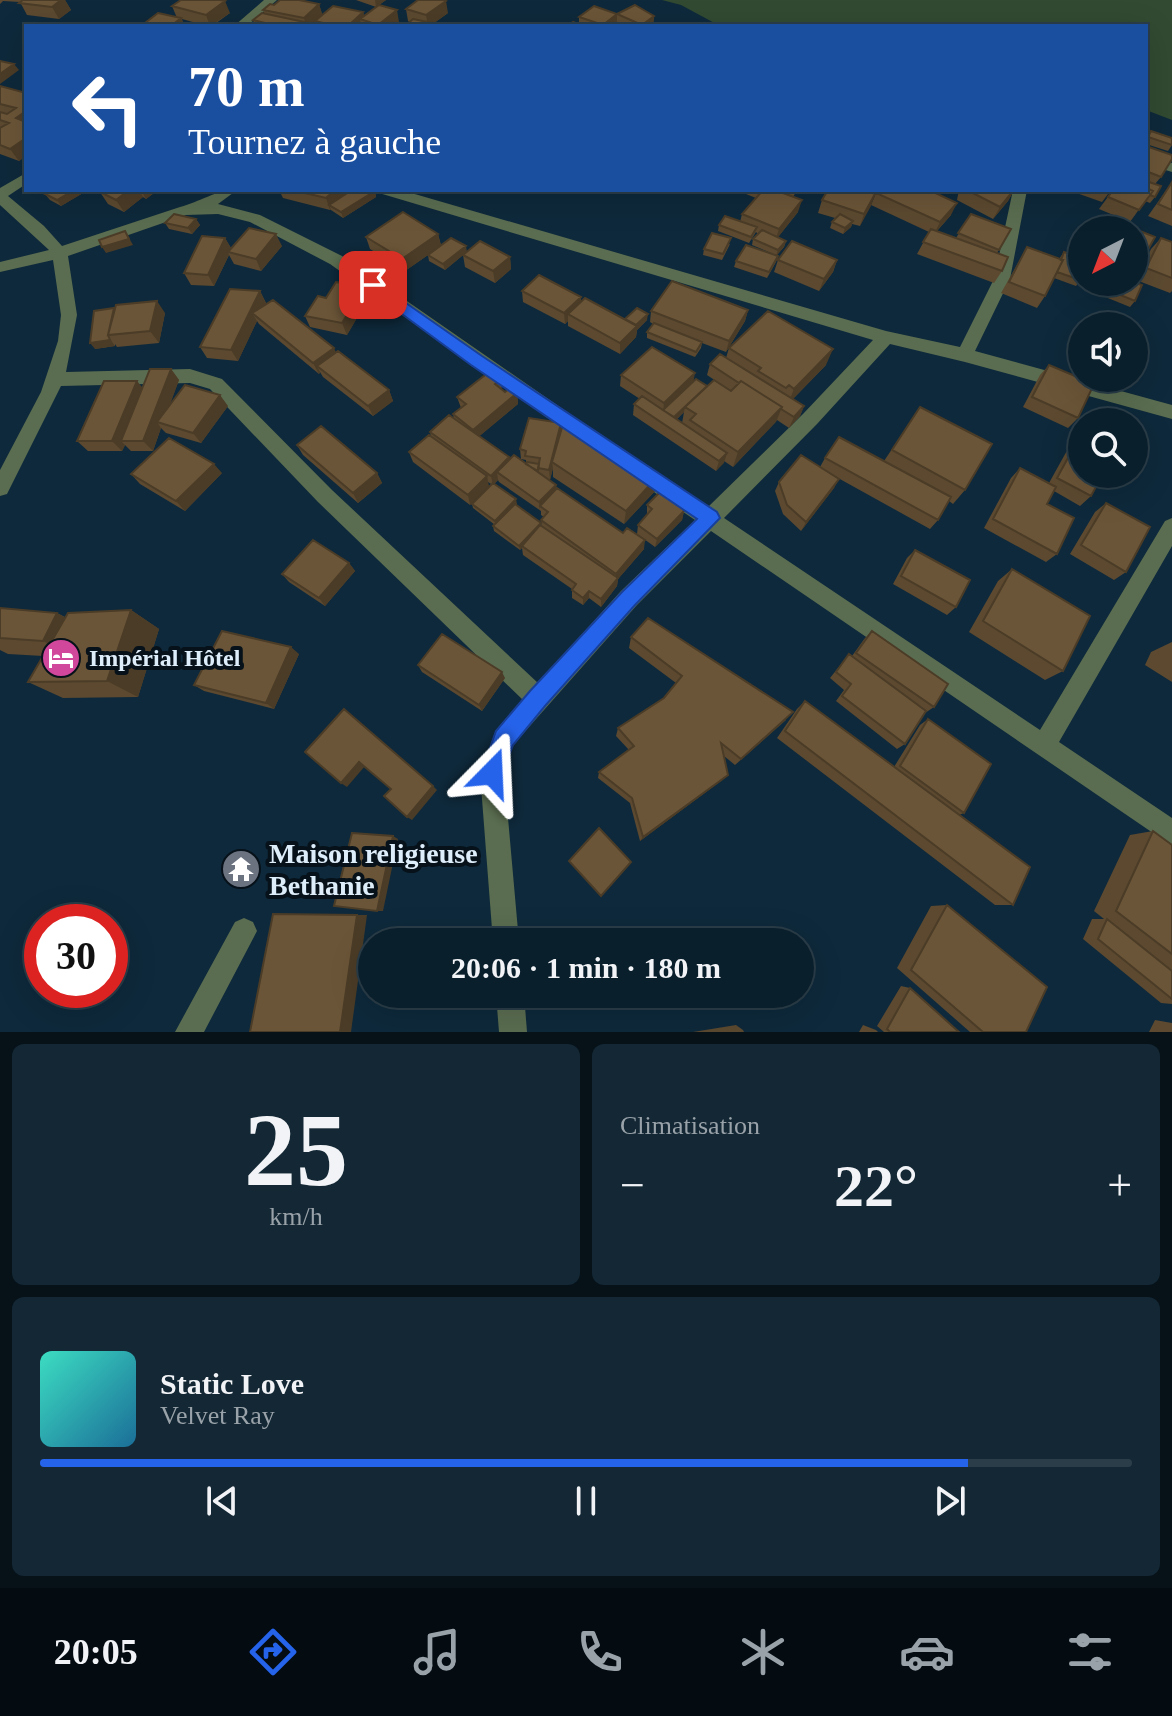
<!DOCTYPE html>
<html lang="fr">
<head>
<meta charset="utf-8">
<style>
	body { margin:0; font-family:Georgia,serif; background:#132734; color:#f1f3f6; height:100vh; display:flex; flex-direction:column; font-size:30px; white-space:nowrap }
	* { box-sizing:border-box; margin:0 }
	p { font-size:26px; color:#99a2a9 }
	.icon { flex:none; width:44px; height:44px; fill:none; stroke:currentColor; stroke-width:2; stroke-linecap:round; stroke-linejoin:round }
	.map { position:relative; height:1032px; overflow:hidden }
	.side { display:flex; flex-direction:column; gap:12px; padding:12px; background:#061118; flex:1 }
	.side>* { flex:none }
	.banner { position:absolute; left:24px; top:24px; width:1124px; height:168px; border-radius:0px; box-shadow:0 8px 32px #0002,0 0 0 2px #2a3d48; background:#1a4fa0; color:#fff; overflow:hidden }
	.needle { width:52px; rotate:222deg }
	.tools { position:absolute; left:1068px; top:216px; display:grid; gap:16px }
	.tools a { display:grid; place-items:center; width:80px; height:80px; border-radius:50%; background:#0a1f2c; box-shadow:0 8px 32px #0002,0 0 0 2px #2a3d48; font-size:40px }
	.speed { position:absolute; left:24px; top:904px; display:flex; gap:16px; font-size:40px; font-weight:700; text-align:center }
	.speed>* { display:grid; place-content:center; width:104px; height:104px; border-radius:50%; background:#0a1f2c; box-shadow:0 8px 32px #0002,0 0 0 2px #2a3d48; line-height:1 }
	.speed .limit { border:12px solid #d22; background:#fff; color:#111 }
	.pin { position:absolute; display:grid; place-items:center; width:68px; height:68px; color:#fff; margin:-34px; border-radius:16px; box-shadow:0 4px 12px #0006 }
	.me { position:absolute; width:88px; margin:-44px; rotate:21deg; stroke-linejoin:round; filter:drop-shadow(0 0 6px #0008) }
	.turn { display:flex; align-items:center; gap:28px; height:168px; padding:0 32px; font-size:36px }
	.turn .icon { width:104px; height:104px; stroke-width:2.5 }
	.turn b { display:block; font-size:56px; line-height:68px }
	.big { font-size:60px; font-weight:700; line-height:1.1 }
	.side .widget { flex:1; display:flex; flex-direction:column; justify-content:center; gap:12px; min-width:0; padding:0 28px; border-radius:12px; background:#132734 }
	.side .dial { align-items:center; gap:0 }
	.dial b { font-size:104px; line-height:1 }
	.song { display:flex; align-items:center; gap:24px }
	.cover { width:96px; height:96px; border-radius:12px; background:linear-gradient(135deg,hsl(170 70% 55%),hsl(200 70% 35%)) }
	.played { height:8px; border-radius:4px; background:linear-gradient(90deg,#2563eb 85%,#2a3d48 85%) }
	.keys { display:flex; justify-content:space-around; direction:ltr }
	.heat { display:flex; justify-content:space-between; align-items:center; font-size:44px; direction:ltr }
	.side .tiles { flex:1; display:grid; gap:12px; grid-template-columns:1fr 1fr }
	.widget:last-child { grid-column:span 2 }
	.trip { position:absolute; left:358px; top:928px; width:456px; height:80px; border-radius:40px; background:#0a1f2c; box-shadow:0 8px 32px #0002,0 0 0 2px #2a3d48; font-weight:700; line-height:80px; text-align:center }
	.tabs { display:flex; height:128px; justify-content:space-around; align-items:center; background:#040c12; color:#99a2a9 }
	.tabs .icon { width:56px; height:56px }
	.tabs .active { color:#2563eb }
	.tabs b { font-size:36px; color:#f1f3f6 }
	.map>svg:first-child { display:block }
	.green { fill:#314a31 }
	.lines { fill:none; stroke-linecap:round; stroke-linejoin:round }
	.minor { fill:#5a6d50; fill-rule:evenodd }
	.wall { fill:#5c4930; fill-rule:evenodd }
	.shaded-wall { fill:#4b3c27 }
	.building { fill:#6b5538; stroke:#4b3c27; stroke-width:2 }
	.route { fill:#2563eb; stroke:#184099; stroke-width:2 }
	.labels { text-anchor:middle; stroke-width:8; stroke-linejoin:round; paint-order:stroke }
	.poi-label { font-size:24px; font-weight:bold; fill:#deedfa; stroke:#061119; text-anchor:start }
	.near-poi-label { font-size:28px; font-weight:bold; fill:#deedfa; stroke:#061119; text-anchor:start }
</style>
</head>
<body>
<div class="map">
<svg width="1172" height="1032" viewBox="0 0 1172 1032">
	<rect width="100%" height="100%" fill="#0e293b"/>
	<!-- green -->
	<path class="green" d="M662,0H1172V120L1146,110V26H720L681,5Z"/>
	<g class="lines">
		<!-- minor -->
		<path class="minor" d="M264,0H277L247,26H234Z
			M1146,155L1172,163V172L1146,164Z
			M26,173V184L8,196L44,226L62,246L180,207C200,202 215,190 237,190L218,204L260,215L342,256L593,430L595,435L593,440H579L330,264L250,222L218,214L186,215L68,256L77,315L66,372L190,369L222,379L332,490L538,683L621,591L695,520L629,475L626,469L629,463H643L708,507L803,414L873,340L379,193L377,190H401L886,331L960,347L994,279L1013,190H1027L1010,279L975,351L1172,405V419L965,362L890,344L817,424L724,518L1040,730L1165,521L1172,518V546L1059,742L1172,818V846L711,531L637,605L513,745L504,773L519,942H493L480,773L496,730L523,700L318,502L210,389L190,383L61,386L7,494L0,496V470L41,392L58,341L61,315L53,260L0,272V262L49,250L0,205V188Z
			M244,918L253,922L257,931L204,1032H175L235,922Z
			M496,994H524L527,1032H499Z"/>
	</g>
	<!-- wall -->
	<path class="wall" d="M0,0H65L71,10L59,19L27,15L20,2L3,1L0,4Z
		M356,0H386L379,5L399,22L395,26H316L315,23L314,26H255L253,20L264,13L263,10L274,5L319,4L322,15L363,12L364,16L376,7Z
		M172,6L230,13L212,26H207L182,19L184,26L177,18Z
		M406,9L448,13L434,23L410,22L408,21Z
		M617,14L654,16L653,26H567L579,24V17Z
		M0,86L26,93V156L19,161L0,154Z
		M1151,131L1172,145L1168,151L1146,144V139Z
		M1146,146L1161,177L1155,184V197L1150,203L1145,201L1130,222L1099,209L1113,190H1146Z
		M1172,182V226L1148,216Z
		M52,190H88L61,206L50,200L45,194Z
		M103,190H158L146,199L143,197L124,212L108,204L100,192Z
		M279,190L375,191L376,197L343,218L331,210H330L283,198Z
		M741,190H797L793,197L798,212L778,237L786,241L784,247L777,255L778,256L776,262L767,278L734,267L736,261L771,253L752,245L753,239L758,234L756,232L749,243L718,231L719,225L740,222L742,214L756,198L741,192Z
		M959,190H1014L1008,201L993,219L957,200Z
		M1068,190H1111L1102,202Z
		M869,191L875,194L860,226L852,224L851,227L843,234L830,228L832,222L835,218L818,213L822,200Z
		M876,193L951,215L937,231L956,238L971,214L1011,229L997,253L1002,271L994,283L917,254L929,232L871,205Z
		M196,219L200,225L192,234L169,229L165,223Z
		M1110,219L1155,237L1140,264L1134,271V230H1102Z
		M438,234L441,245L467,252L510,257L511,269L495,283L465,267L463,255L445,270L429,261L428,255L405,271L370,249L366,237Z
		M225,238L231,248L282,246L261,271L234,264L229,255L214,286L191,285L184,273Z
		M1161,238L1172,242V291L1170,293L1136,280L1151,249Z
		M730,244L722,260L703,255L704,249Z
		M1027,247L1059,259L1064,252L1082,258V282L1080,281L1076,286L1054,278L1045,296L1037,308L1001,293Z
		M778,260H837L833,272L819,291L774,272Z
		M1098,282H1133L1135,301L1130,307L1093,292Z
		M364,287L368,299L347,335L310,327L305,316L326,298Z
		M260,291L266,303L265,305L389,390L393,401L373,416L323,377L320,372L319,374L259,324L257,321L238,361L207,358L200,347Z
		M522,291L581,302L625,319L647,320L637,330L636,337L620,354L568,326V321L565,324L523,302Z
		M748,310L745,321L726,352L702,343L701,348L695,357L647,338V332L653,324L650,322L651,311Z
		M94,311L165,313L159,343L117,347L115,344V346L95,349Z
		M729,348L826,365L793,399L804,406L800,416L789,428L777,420L733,467L724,461L716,471L633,415L634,404L640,399L620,386L621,375L693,381L707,386L731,391L707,375L710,364L726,358ZM684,412L682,423L677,419Z
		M1049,365L1078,418L1068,428L1023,407L1040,375Z
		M171,369L179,380L169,406H228L201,443L166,433L161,428L153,451H131L125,445L122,451H88L77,441L142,387Z
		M500,380L502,389L505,392L517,393L518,404L479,436L510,460L526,463V460L521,459L520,449L561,423V430L656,490L624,524L553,477V468L550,480L556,485L557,489L644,549L618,579L617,586L601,607L589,598L583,605L572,598V589L523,555L522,548L520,550L494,531L493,526L495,525L473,508L472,504L491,484L488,482L470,505L413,462L409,452L431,437L430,432L454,419L453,414L461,408L457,397ZM498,480L499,482L541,511V515L544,517L541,520L542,526L541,523L516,505L517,504L494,484Z
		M920,407L965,490L953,504L949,501L938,520L930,529L838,478L834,488L801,531L783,514L775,491L779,482L820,467L825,458L884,461Z
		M1082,430V474L1091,496L1080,506L1054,491L1047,504L1057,554L1046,562L984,528L1011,478L1020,468L1049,483L1074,438Z
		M297,445L377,473L382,483L358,503L303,455Z
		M222,473L185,511L140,484L131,474Z
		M1106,503L1126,572L1114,580L1070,554L1095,512Z
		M647,505L684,511L682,520L655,547L637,534L638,525L647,515Z
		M915,550L956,607L947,615L893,584L907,558Z
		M349,563L355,571L325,606L289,582L282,574Z
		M1012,569L1063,671L1045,680L969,632L998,581Z
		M0,608L57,613L65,617L131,610L159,629L138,697L63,698L28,682L43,656L8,654L0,650Z
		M872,631L934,707L925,713L905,744L897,749L836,701L844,690L830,678L849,654L852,656L865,638Z
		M631,637L786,720L735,765L724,756L728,775L722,780L640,841L630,803L598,778L599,772L629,750L616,736L618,728L664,698L676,683L629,648Z
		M1172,642V682L1145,665L1151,652Z
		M299,654L274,709L204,691L194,685Z
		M418,665L505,678L482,711L422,672Z
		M805,701L894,767L920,725L928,719L964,813L959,815L1013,905H995L777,738L797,709Z
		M1153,831L1172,845V1004L1161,1003L1083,939L1092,919H1104L1094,911L1130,835Z
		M947,905L1026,1032H970L897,968L931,906Z
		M901,986L910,988L959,1032H884L877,1026Z
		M1155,1020L1172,1023V1032H1149Z
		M736,1025L743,1030L744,1032H693Z
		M863,1025L876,1030L878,1032H859Z"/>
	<!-- shaded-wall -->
	<path class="shaded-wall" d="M61,0H65L71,10L59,19L52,7Z
		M375,0H386L376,7Z
		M225,1L230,13L210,26L206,15Z
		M446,1L448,13L430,26H428L426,15Z
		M319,4L323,16L315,21L314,26H306L304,18Z
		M397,10L399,22L395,26H378V25Z
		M363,12L366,21L360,19L361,26H348Z
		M617,14V26H603V25Z
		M654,16L653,26H642V25Z
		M181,18L184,26H171Z
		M14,64L19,70L0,84V74Z
		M26,111V129L16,118Z
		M26,138V156L19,161L10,149Z
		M74,190H88L61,206L57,200Z
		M129,190H139L143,197L124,212L116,200Z
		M141,190H158L146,199Z
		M335,190H352L329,205L331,210H330L326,198Z
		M1014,190L1008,201L993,219L1000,207Z
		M375,191L376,197L343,218L341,212Z
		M875,194L871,206L860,226L864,214Z
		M802,200L798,212L775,241L779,229Z
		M957,203L951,215L934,234L940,222Z
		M196,219L200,225L192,234L188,228Z
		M853,221L851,227L843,234L845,228Z
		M125,231L133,245L106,253L102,247Z
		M276,234L282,246L261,271L256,259Z
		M438,234L441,246L405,271L402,259Z
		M225,238L232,250L228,252L229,255L214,286L208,275Z
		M786,241L784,247L776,256L778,250Z
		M466,246L467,252L445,270L443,264Z
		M510,257L511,269L495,283L493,271Z
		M837,260L833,272L819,291L824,279Z
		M364,287L368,299L347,335L342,323Z
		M260,291L266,303L259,318L252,313L257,321L238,361L231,350Z
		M581,297V309L568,314V321L565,324L564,313Z
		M157,301L165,313L159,343L150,331Z
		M748,310L745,321L726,352L729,341Z
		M648,314L647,320L637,330L636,337L620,354V343Z
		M110,339L115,346L95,349L90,343Z
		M334,348L339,359L317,366L320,372L319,374L313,363Z
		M833,349L826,365L788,404L794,389Z
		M171,369L179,380L163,424L157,422L161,428L153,451L143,441Z
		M695,373L693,384L663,413L664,403Z
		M137,381L146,392L121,441L125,445L122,451L112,441Z
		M707,386L685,407L684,412L670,426V421Z
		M389,390L393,401L373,416L368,406Z
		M517,393L518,404L475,440L473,430Z
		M220,395L228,406L201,443L193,433Z
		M804,406L800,416L789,428L794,417Z
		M782,407L776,422L733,467L738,452Z
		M561,423L562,433L552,462L553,468L550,480L549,470Z
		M727,453L724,463L716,471L719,461Z
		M509,457L511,467L497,472L498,480L493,485L491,476Z
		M214,464L222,473L185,511L176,501Z
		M377,473L382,483L358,503L353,493Z
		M487,476L489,486L470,505L468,495Z
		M658,476L656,490L624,524L626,511Z
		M839,479L834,488L801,531L806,522Z
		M556,485L557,494L540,506V512L539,502Z
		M516,499L517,504L496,525L495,521Z
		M684,511L682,520L655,547L657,539Z
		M541,523V528L520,550L519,546Z
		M645,540L644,549L618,579L617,586L601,607V599L616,581V574Z
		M349,563L355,571L325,606L319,598Z
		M589,591V598L583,605V598Z
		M131,610L159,629L138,697L107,681Z
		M57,613L89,631L77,659L43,641Z
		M291,647L299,654L274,709L266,703Z
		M502,672L505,678L482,711L479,705Z
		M359,762L365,766L347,787L341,783Z
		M728,775L722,780L640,841L643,837Z
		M433,786L437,790L412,820L407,817Z
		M393,836L398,839L383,911H377Z
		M357,915H367L351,1032H340Z"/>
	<!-- building -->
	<path class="building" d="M23,0H61L52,7L19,3Z
		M181,0H220L225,1L206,15L172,6Z
		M280,0H299L319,4L304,18L263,10L270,4L274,5Z
		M418,0H444L446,1L426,15L406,9Z
		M379,5L397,10L378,25L360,19Z
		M635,5L654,16L642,25L617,14Z
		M333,6L363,12L348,26H336L315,21Z
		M594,6L617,14L603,25L579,17Z
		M158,13L181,18L171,26H141Z
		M262,13L314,24L312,26H277L253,20Z
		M413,19L447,26H405Z
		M573,22L583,26H567Z
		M0,61L14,64L0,74Z
		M0,86L26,93V111L16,118L26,122V138L10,149L0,145V128L9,123L0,120V112L7,114L16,108L0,104Z
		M1151,131L1172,138V145L1148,137Z
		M1146,146L1172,155V159L1161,177L1146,171Z
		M1146,181L1161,186L1155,197L1150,195L1153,191L1146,188Z
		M1172,182V210L1158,204Z
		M1146,188L1153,191L1139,210L1108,197L1113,190H1146Z
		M52,190H74L57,200L45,194Z
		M103,190H129L116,200L100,192Z
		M292,190H335L326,198Z
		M352,190L375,191L341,212L329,205Z
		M763,190H781L780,192L802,200L779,229L742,214Z
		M828,190H864L875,194L864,214L822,200Z
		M879,190H929L957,203L940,222L876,193Z
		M967,190H1014L1000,207Z
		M403,212L438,234L402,259L366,237Z
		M174,214L196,219L188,228L165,223Z
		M840,214L853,221L845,228L832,222Z
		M971,214L1011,229L999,250L958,233Z
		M725,216L757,227L751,237L719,225Z
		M1110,219L1155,237L1140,264L1134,262V230H1104Z
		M249,228L276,234L256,259L228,252Z
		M931,229L1008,257L1002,271L923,242Z
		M762,230L786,241L778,250L753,239Z
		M125,231L129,239L102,247L99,240Z
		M712,233L731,238L723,254L704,249Z
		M202,236L225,238L208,275L184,273Z
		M451,238L466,246L443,264L428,255Z
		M1161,238L1172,242V278L1146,268Z
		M480,241L510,257L493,271L463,255Z
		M792,241L837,260L824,279L778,260Z
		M746,245L778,256L769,272L736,261Z
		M1027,247L1063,260L1045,296L1009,282Z
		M1064,252L1082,258V276L1080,280L1057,272L1063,260H1061Z
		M539,275L581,297L564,313L522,291Z
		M672,281L748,310L729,341L651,311Z
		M336,282L364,287L342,323L305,316L318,296L326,298Z
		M1100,282H1133L1142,285L1135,301L1098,286Z
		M230,289L260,291L231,350L200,347Z
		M585,298L637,326L620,343L568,314Z
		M273,300L334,348L313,363L252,313Z
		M157,301L150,331L108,335L116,305Z
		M114,308L108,335L110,340L90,343L94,311Z
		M637,308L648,314L636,325L625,319Z
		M768,311L833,349L794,389L789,385L786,388L758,371L761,368L729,348Z
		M654,323L702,342L696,352L647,332Z
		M652,347L695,373L664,403L621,375Z
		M338,351L389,390L368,406L317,366Z
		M720,354L804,406L794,417L781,409L782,407L741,381L739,383L710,364Z
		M1049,365L1094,384L1078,418L1032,397Z
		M150,369H171L143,441H121Z
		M489,372L500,380L495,384L505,392L510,388L517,393L473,430L453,414L466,404L457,397Z
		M696,379L707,386L674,417L663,410Z
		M714,380L731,391L741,381L782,407L738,452L690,420L696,414L685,407Z
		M104,381H137L112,441H77Z
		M185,385L220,395L193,433L157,422Z
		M642,396L727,453L719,461L634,404Z
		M920,407L992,444L965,490L892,450Z
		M449,415L509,457L491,476L430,432Z
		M565,417L658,476L626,511L552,462Z
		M529,418L561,423L549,470L538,468L540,458L525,456L526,451L520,449Z
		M321,426L377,473L353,493L297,445Z
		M1082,432V474H1103L1091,496L1057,478Z
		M429,435L487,476L468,495L409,452Z
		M839,437L951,497L938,520L825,458Z
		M169,438L214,464L176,501L131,474Z
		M514,455L556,485L539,502L497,472Z
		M801,455L839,479L806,522L787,505L779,482Z
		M527,462L539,464L538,471L526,464Z
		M1020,468L1056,487L1047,504L1074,518L1057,554L993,519Z
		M493,483L516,499L495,521L472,504Z
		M666,486L677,493L684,511L657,539L638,525L652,509L647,505Z
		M557,488L623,533L627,528L645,540L616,574L541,520L548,512L540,506Z
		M1106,503L1150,527L1126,572L1081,545Z
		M515,504L541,523L519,546L493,526Z
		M540,525L618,578L601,599L589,591L583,598L572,590L576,584L522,546Z
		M313,540L349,563L319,598L282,574Z
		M915,550L970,580L956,607L901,576Z
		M1012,569L1090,616L1063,671L983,621Z
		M0,608L57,613L43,641L0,638Z
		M131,610L107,681L28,682L68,613Z
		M648,618L793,712L741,759L721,743L728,775L643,837L632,798L599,772L634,746L618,728L664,698L682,676L631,637Z
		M222,631L291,647L266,703L194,685Z
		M872,631L948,684L934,707L856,653Z
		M442,634L502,672L479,705L418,665Z
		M849,654L926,711L905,744L842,696L851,684L836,672Z
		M805,701L1030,867L1013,905L785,731Z
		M344,709L433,786L407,817L384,796L391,789L359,762L341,783L305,752Z
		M928,719L991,764L964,813L900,766Z
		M599,828L631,862L601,896L569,861Z
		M1153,831L1172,845V954L1116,911Z
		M352,833L393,836L377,911L334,906Z
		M947,905L1047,987L1026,1032H983L911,970Z
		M273,914L357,915L340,1032H250Z
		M1107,919L1172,971V999L1098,939Z
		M910,988L959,1032H890L887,1029Z"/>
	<!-- route -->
	<path class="route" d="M373,280L482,356L717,512L720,518L635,605L545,706L513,745L500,780L492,784L484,780L481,773L496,731L530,691L622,592L697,519L471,365L368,289V281Z"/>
	<!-- icons -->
	<defs>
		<g id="hotel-disc" transform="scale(2)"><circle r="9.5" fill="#d1479c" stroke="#061119"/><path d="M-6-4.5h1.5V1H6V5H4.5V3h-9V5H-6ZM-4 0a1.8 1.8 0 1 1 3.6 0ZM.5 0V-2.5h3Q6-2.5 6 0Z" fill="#fff"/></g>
		<g id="temple-disc" transform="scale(2)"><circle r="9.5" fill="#6b7280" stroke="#061119"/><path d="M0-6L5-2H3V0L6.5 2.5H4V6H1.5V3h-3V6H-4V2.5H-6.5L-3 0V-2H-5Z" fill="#fff"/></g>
	</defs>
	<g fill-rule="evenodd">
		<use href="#hotel-disc" x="61" y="658"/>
		<use href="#temple-disc" x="241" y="869"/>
	</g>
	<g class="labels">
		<!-- poi labels -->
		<g class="poi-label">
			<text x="89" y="666">Impérial Hôtel</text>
		</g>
		<!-- near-poi labels -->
		<g class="near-poi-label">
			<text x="269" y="863">Maison religieuse<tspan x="269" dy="32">Bethanie</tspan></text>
		</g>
	</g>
</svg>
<div class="tools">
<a><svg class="needle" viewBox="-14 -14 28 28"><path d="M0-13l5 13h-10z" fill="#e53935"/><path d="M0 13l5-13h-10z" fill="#99a2a9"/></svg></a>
<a><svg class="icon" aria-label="sound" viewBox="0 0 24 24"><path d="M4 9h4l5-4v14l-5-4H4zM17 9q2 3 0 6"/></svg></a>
<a><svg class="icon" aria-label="search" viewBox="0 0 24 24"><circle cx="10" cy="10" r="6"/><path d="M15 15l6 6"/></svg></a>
</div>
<div class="speed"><div class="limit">30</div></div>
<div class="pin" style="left:373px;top:285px;background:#d93025"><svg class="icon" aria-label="arrive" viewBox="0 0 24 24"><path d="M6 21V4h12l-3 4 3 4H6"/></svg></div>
<svg class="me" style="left:492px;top:773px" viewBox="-20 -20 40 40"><path d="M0-17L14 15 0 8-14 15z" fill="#2563eb" stroke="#fff" stroke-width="4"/></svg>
<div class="trip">20:06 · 1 min · 180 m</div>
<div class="banner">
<div class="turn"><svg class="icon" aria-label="left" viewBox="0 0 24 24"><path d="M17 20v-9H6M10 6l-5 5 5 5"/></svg><div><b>70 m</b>Tournez à gauche</div></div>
</div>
</div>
<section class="side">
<div class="tiles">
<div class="widget dial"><b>25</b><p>km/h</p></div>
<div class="widget"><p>Climatisation</p>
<div class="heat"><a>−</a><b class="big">22°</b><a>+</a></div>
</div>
<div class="widget">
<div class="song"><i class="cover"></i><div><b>Static Love</b><p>Velvet Ray</p></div></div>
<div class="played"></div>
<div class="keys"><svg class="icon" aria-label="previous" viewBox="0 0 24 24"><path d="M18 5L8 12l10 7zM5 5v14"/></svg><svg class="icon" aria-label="pause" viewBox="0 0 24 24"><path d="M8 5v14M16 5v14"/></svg><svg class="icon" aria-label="next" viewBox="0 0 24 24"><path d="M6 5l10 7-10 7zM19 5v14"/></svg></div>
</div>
</div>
</section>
<nav class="tabs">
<b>20:05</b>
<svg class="icon active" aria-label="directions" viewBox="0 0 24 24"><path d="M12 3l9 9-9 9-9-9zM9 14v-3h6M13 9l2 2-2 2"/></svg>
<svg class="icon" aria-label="music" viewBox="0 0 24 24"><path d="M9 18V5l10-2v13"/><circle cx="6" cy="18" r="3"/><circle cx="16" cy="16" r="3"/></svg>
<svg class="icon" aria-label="phone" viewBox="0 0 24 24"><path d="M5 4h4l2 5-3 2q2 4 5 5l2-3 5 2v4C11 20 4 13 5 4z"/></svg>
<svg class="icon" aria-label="climate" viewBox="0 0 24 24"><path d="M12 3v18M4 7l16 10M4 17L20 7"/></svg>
<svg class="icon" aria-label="car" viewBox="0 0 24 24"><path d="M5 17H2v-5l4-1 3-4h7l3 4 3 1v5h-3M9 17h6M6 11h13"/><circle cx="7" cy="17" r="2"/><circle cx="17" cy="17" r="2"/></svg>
<svg class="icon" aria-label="filters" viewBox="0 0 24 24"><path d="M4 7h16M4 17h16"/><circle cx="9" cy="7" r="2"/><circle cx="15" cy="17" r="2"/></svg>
</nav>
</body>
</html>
